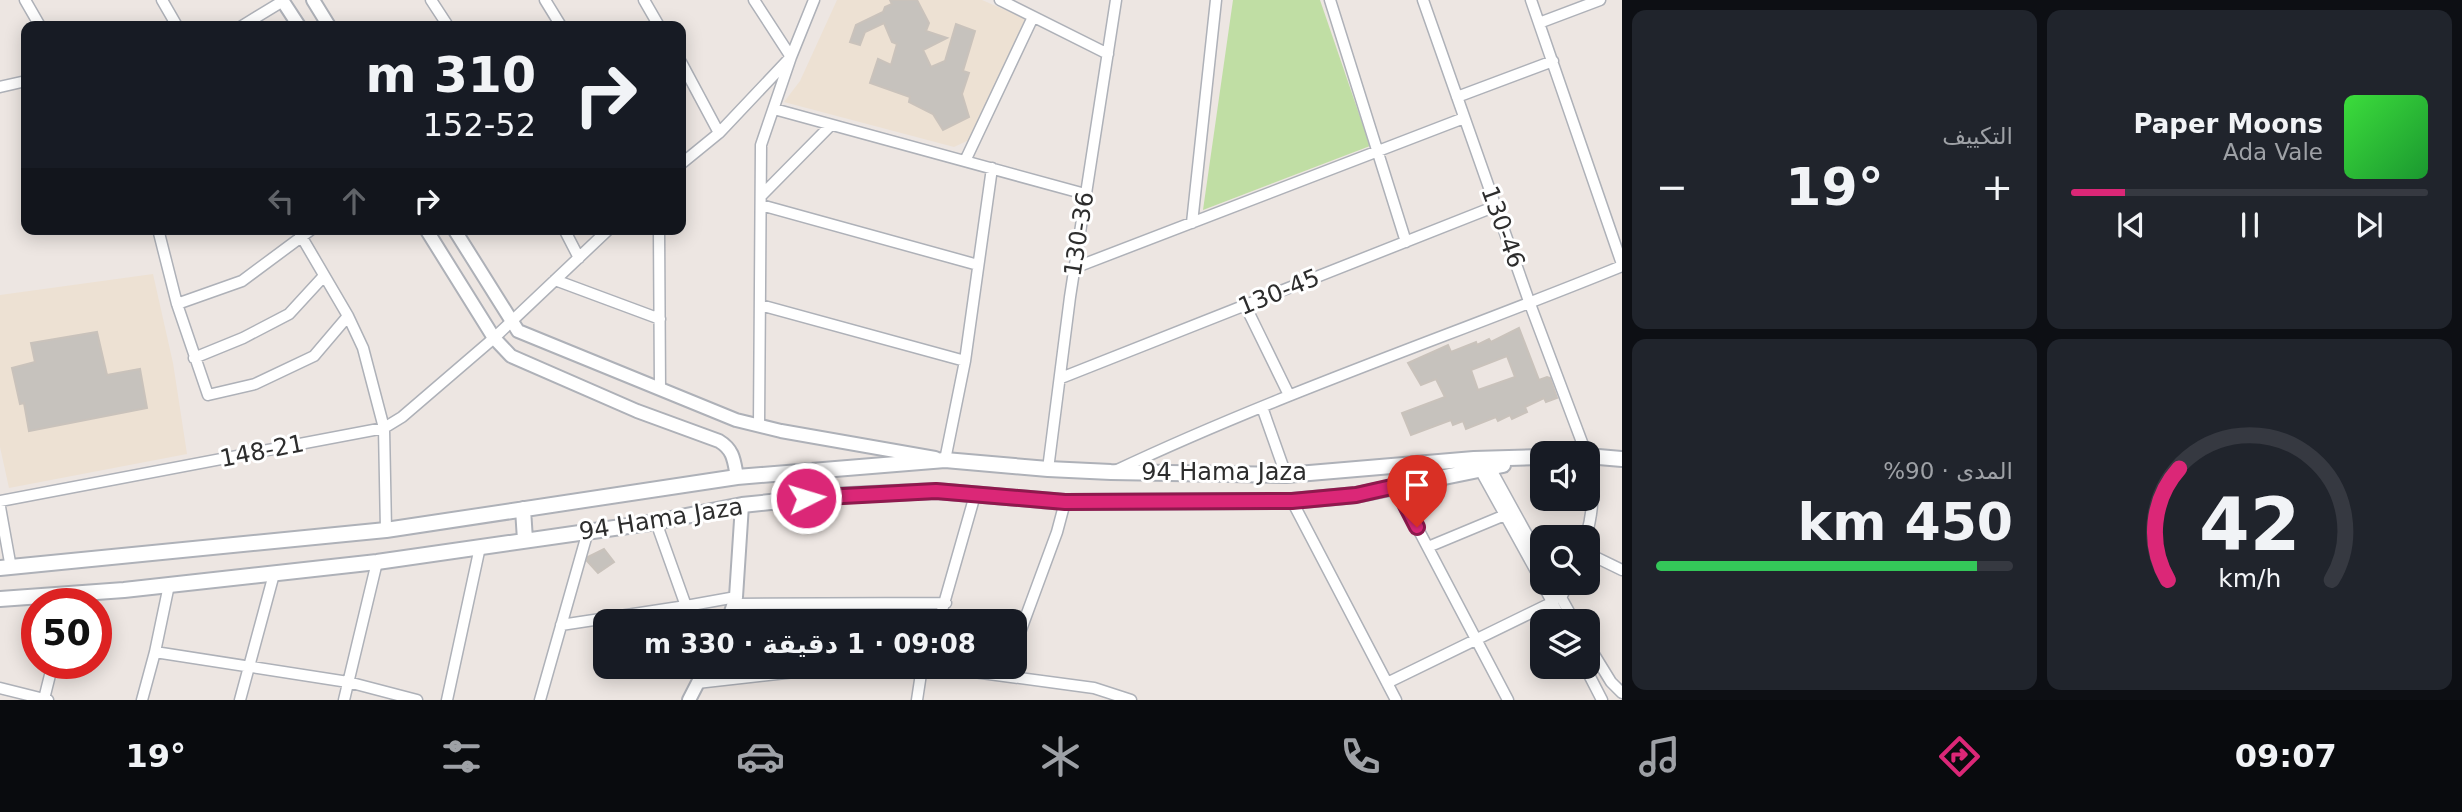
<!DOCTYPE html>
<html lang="ar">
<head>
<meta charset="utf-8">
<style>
	body { margin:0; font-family:"DejaVu Sans","Noto Naskh Arabic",sans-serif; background:#20242c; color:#f1f3f6; direction:rtl; height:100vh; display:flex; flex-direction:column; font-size:26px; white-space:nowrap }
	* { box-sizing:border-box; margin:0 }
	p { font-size:23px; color:#9ea1a6 }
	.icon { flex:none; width:38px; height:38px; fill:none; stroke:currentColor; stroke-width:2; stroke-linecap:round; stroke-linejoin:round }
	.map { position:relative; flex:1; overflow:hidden; direction:ltr }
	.details { display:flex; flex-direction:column; gap:10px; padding:10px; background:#0d0f14; width:840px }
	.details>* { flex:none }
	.banner { position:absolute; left:21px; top:21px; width:665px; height:214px; border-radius:14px; box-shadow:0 4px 18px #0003; direction:rtl; background:#171b24; color:#f1f3f6; overflow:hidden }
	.buttons { position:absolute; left:1530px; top:441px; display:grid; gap:14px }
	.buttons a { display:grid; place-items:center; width:70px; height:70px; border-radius:14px; background:#171b24; box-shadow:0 4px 18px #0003; font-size:35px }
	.speed { position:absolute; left:21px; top:588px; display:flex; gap:14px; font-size:35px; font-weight:700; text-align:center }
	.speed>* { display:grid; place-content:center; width:91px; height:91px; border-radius:50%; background:#171b24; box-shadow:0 4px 18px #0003; line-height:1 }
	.speed .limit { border:10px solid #d22; background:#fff; color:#111 }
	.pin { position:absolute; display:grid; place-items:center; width:60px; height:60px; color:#fff; margin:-72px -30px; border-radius:50% 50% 50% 0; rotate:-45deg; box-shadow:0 0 7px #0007 }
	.pin .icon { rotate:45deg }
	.me { position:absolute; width:77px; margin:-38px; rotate:85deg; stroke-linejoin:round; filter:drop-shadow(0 0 5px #0008) }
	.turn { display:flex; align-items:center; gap:24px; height:147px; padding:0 35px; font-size:32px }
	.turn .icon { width:91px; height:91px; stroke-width:2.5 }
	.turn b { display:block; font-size:49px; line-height:60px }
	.lanes { display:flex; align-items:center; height:66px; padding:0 35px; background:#0003; justify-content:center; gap:35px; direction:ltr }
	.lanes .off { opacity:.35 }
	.big { font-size:52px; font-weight:700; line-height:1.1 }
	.details .card { flex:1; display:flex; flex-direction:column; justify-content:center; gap:10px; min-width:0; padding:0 24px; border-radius:14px; background:#20242c }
	.details .dial { align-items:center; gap:0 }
	.dial svg { height:182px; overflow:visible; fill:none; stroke:#363941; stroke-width:7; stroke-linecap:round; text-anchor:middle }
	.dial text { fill:#f1f3f6; stroke:none }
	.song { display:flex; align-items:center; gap:21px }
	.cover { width:84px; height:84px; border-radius:10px; background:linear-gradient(135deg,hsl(120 70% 55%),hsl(130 70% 35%)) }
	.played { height:7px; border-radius:4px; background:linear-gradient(90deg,#db2777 15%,#363941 15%) }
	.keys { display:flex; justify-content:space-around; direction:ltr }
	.heat { display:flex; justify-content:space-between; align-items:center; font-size:38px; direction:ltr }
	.charge { height:10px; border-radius:5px; background:linear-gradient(90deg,#34c759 90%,#363941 0) }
	.details .tiles { flex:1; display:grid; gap:10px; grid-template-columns:repeat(2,1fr) }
	.trip { position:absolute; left:593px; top:609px; width:434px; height:70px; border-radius:14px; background:#171b24; box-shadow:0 4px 18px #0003; font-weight:700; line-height:70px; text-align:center; direction:rtl }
	.dock { display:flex; height:112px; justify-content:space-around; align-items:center; background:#090b0e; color:#9ea1a6 }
	.dock .icon { width:49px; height:49px }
	.dock .active { color:#db2777 }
	.dock b { font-size:32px; color:#f1f3f6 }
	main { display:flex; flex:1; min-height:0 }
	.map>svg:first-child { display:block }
	.education { fill:#ede1d3 }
	.green { fill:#c0dea4 }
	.building { fill:#c6c2bd; stroke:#c9c2bb; stroke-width:2; fill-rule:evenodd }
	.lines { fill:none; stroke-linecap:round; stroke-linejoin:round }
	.minor-casing { stroke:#aeb1b8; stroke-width:13 }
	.tertiary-casing { stroke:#aeb1b8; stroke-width:16 }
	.secondary-casing { stroke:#aeb1b8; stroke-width:18 }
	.minor { stroke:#fff; stroke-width:10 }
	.tertiary { stroke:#fff; stroke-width:12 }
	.secondary { stroke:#fff; stroke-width:14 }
	.route-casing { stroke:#8e194d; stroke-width:18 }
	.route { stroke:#db2777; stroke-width:12 }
	.labels { text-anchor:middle; stroke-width:6; stroke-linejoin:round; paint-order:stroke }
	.street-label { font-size:24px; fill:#2d2d2d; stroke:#fff }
</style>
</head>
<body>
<main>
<section class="details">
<div class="tiles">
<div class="card">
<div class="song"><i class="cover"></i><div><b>Paper Moons</b><p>Ada Vale</p></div></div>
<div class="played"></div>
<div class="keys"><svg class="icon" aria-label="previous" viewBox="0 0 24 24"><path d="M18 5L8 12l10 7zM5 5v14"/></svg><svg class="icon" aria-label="pause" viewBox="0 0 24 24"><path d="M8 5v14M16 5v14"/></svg><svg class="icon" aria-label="next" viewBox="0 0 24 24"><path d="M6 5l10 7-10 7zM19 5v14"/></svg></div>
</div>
<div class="card"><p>التكييف</p>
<div class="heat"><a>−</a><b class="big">19°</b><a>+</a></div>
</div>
<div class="card dial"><svg viewBox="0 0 100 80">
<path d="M14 69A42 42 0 1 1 86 69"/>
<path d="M14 69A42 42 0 0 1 19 20" stroke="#db2777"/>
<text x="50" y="56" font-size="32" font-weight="700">42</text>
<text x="50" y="72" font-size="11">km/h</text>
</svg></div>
<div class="card"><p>المدى · 90%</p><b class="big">450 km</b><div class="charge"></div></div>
</div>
</section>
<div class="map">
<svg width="1622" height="700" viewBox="0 0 1622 700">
	<rect width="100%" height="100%" fill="#ede6e2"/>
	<!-- education -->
	<path class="education" d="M837,0H982L1026,19L969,140L954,147L784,102L800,81Z
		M153,274L173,363L187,454L9,488L0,447V295Z"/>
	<!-- green -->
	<path class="green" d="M1233,0H1320L1370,146L1203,210Z"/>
	<!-- building -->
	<path class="building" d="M890,0H917L929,23L926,31L947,38L923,50L931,67L945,61L956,24L975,31L963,71L969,73L962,94L969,117L943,130L933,114L909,102L910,97L870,83L878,59L891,65L897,44L892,42L884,23L865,32L860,45L850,42L856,25L883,12L885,7L892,4Z
		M1519,328L1539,380L1547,377L1550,378L1557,398L1546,402L1544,398L1525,407L1527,412L1512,419L1510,415L1498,421L1496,417L1466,429L1463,421L1453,425L1451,420L1411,435L1402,413L1445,397L1436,379L1421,385L1408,363L1448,345L1451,352L1476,342L1477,345L1489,339L1491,342ZM1507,356L1515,377L1478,390L1471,370Z
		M97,332L107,375L140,369L147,408L29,431L24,403L20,404L12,368L35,362L31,343Z
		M604,549L614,562L598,573L587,561L588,557Z"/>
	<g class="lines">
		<!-- minor casing -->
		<g class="minor-casing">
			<path id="minor" d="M25,0L40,26
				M162,0L177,26
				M431,0L448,26
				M545,0L561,26
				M644,0L659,26
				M754,0L791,57
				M1000,0L1108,54
				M1330,0L1406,242
				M1423,0L1530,304L1586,453
				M1531,0L1622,264
				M1539,23L1600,0
				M242,26L283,1
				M681,62L719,133
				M0,87L26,81
				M1457,97L1553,61
				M774,109L1085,194
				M965,161L1033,17
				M681,164L719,133L788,60
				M761,196L831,125
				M761,205L978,265
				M1192,223L1216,0
				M158,229L177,304L208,395L255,384L314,356L348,316
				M297,229L348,316L363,348L384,428L386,530
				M564,229L579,258
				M659,229L660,389
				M1074,268L1464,118
				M555,280L660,319
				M177,304L242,281L312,229
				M760,305L965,361
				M1245,305L1289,395
				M194,358L243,338L289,314L323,277
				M1061,378L1496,206
				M1262,407L1286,475
				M759,426L761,145L791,57L814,0
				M945,460L965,361L992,168
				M1488,464L1542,562
				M1478,466L1542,582
				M1048,469L1070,297L1116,0
				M1115,471C1280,393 1453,335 1622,266
				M1396,487L1508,700
				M0,501L384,428L402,417L494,338L609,229
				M1292,501L1396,700
				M0,507L11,568
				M656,522L686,606L736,597
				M1586,537C1594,508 1595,485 1587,456
				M1428,547L1505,515
				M1587,553L1622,570
				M1542,583L1562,621
				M1553,583L1574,621
				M1561,598L1568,583
				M734,604L946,603
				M939,621L975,495
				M561,625L686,606
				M1587,643L1611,682L1622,693
				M1015,646L1057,532L1065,502
				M155,652L348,682L417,700
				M937,667L1094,688L1131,700
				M1585,667L1602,700
				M697,683L839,667
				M1387,683L1553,602
				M0,688L48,700
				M44,699L53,663
				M142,700L155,652L169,585
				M240,700L274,574
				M344,700L377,562
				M447,700L480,547
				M540,700L588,531
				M917,700L922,667"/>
		</g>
		<!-- tertiary casing -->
		<g class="tertiary-casing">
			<path id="tertiary" d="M282,0L299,26
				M313,0L329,26
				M426,229L494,338L511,356L637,411L719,441C734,450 734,461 737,477
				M454,229L518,331L736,420L781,431L935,458
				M728,621L736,597L742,505
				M689,700L706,667"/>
		</g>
		<!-- secondary casing -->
		<g class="secondary-casing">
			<path id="secondary" d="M1587,456L1622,459
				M523,509L525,540
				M0,568L386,530L737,477L945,460L1048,469L1111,472L1286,475L1474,459L1542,457
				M0,599L124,590L377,562L656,522L742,505L828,496L936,491L1065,502L1292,501L1356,495L1503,465"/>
		</g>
		<!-- minor -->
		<use href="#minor" class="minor"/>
		<!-- tertiary -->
		<use href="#tertiary" class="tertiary"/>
		<!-- secondary -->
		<use href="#secondary" class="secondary"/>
	</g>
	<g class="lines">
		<!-- route casing -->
		<g class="route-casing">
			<path id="route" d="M806,498L936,491L1065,502L1292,501L1356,495L1396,486L1417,527"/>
		</g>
		<!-- route -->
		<use href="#route" class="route"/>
	</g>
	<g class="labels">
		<!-- street labels -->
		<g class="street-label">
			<text transform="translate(1503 227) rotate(70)" y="8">130-46</text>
			<text transform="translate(1079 234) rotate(-81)" y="8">130-36</text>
			<text transform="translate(1279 292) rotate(-22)" y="8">130-45</text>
			<text transform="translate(262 451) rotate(-11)" y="8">148-21</text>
			<text x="1224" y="480">94 Hama Jaza</text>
			<text transform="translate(661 519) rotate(-9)" y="8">94 Hama Jaza</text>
		</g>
	</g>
</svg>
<div class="buttons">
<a><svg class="icon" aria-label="sound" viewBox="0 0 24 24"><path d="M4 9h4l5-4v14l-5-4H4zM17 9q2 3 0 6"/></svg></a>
<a><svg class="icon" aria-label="search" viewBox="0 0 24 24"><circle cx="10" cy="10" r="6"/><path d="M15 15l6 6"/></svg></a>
<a><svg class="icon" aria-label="layers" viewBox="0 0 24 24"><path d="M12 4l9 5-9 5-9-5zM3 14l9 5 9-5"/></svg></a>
</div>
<div class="speed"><div class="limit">50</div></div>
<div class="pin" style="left:1417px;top:527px;background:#d93025"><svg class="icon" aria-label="arrive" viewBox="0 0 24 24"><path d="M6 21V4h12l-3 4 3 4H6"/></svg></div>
<svg class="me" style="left:806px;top:498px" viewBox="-20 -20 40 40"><circle r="17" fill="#db2777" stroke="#fff" stroke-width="3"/><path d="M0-11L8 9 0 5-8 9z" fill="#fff"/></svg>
<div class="trip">09:08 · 1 دقيقة · 330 m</div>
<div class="banner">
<div class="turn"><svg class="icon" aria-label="right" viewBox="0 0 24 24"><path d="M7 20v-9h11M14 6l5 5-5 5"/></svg><div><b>310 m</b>152-52</div></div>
<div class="lanes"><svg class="icon off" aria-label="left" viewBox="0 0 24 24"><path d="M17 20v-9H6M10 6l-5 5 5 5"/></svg><svg class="icon off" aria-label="ahead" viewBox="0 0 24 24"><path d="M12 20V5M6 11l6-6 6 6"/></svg><svg class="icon" aria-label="right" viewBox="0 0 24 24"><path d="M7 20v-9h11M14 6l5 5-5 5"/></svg></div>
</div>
</div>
</main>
<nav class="dock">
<b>09:07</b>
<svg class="icon active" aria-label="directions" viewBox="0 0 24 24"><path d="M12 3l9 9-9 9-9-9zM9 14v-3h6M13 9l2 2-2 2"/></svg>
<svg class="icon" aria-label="music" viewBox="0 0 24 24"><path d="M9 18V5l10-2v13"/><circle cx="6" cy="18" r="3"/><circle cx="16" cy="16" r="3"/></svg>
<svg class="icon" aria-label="phone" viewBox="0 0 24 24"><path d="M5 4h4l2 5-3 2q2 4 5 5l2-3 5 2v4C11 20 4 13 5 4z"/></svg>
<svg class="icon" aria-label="climate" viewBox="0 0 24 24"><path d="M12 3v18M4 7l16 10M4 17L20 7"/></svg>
<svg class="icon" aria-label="car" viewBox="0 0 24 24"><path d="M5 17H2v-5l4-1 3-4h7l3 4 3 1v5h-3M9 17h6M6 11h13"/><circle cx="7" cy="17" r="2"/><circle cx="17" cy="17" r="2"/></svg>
<svg class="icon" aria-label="filters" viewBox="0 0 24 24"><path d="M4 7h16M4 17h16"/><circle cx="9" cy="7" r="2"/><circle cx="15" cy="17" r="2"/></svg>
<b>19°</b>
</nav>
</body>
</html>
